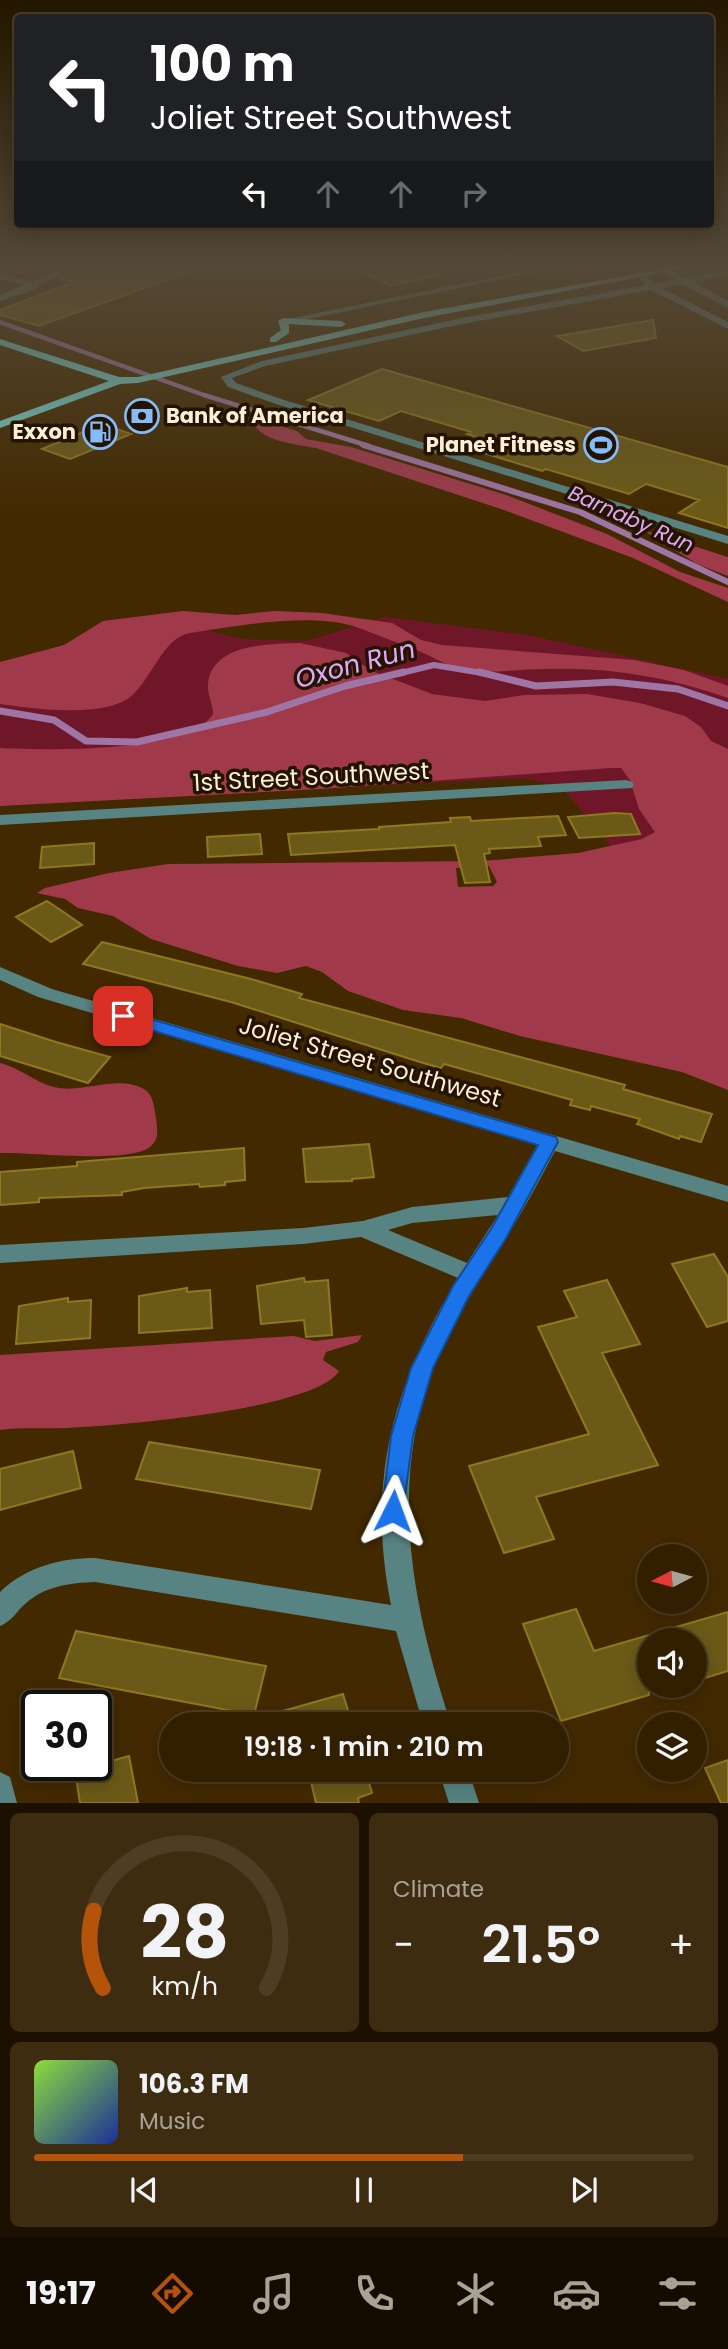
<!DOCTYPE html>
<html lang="en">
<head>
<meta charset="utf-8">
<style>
	body { margin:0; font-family:Poppins,sans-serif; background:#3d2c0f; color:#f1f3f6; height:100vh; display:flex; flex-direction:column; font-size:26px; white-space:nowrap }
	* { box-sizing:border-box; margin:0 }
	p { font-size:23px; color:#a8a299 }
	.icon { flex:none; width:38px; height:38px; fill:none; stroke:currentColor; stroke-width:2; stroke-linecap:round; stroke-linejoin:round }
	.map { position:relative; height:1803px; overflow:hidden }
	.panel { display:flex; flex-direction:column; gap:10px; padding:10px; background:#1c1100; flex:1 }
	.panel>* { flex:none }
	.top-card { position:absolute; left:14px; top:14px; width:700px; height:214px; border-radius:7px; box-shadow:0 4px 18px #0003,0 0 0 2px #4d3d22; background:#202124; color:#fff; overflow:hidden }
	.needle { width:46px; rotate:264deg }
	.buttons { position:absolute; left:637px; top:1544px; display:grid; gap:14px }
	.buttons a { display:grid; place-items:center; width:70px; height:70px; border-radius:50%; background:#321f00; box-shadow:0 4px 18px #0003,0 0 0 2px #4d3d22; font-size:35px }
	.speed { position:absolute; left:21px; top:1690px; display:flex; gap:14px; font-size:35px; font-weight:700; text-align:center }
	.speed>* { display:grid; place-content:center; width:91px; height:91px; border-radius:50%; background:#321f00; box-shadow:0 4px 18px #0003,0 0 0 2px #4d3d22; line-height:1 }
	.speed .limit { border:4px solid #111; border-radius:10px; background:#fff; color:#111 }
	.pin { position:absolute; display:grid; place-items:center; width:60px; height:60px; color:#fff; margin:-30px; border-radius:14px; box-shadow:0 4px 10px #0006 }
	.me { position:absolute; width:77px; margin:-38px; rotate:3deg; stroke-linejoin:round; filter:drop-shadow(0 0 5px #0008) }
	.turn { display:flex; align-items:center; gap:24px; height:147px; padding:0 21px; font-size:32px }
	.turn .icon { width:91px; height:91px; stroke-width:2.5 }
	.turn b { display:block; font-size:49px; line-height:60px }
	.lanes { display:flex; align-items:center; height:66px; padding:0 21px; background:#0003; justify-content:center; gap:35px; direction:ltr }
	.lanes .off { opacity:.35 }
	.big { font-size:52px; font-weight:600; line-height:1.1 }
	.panel .widget { flex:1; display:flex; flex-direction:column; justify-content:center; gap:10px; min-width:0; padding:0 24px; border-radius:10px; background:#3d2c0f }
	.panel .dial { align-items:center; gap:0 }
	.dial svg { height:182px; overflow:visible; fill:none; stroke:#4d3d22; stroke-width:7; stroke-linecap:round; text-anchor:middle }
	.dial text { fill:#f1f3f6; stroke:none }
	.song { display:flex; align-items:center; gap:21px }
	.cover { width:84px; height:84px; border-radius:10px; background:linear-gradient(135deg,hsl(90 70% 55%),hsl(230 70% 35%)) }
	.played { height:7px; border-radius:4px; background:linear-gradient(90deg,#b45309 65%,#4d3d22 65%) }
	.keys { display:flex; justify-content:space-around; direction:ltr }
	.heat { display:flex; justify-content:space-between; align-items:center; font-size:38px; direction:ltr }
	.panel .tiles { flex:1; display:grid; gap:10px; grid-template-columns:1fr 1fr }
	.widget:last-child { grid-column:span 2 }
	.trip { position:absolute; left:159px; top:1712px; width:410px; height:70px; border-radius:35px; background:#321f00; box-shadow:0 4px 18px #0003,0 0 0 2px #4d3d22; font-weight:600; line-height:70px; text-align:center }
	.tab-bar { display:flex; height:112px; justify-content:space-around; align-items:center; background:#140c00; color:#a8a299 }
	.tab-bar .icon { width:49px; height:49px }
	.tab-bar .current { color:#b45309 }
	.tab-bar b { font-size:32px; color:#f1f3f6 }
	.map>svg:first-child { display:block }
	.green { fill:#6f1729 }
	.forest { fill:#a03a4b; fill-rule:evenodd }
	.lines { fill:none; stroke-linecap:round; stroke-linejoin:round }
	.stream-far2 { stroke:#9f75a6; stroke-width:4.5 }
	.stream-far1 { stroke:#9f75a6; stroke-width:6 }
	.stream { stroke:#9f75a6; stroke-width:7 }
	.building { fill:#6b5a17; stroke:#8f781e; stroke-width:2 }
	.minor { fill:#578382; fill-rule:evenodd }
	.major { fill:#76d7d5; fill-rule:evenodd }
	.route { fill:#1a73e8; stroke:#114b97; stroke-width:2 }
	.labels { text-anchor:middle; stroke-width:7; stroke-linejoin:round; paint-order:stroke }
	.far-poi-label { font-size:21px; font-weight:bold; fill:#fdedd9; stroke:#231400; text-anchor:end }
	.far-water-label { font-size:21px; font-style:italic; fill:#e0a7fd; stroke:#231400 }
	.street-label { font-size:24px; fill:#fdedd9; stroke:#231400 }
	.water-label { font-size:26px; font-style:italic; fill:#e0a7fd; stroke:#231400 }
</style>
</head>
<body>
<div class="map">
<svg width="728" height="1803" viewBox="0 0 728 1803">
	<rect width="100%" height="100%" fill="#422900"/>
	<!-- green -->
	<path class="green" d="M385,617L528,635L728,679V988L561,786L521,778L0,806V705L35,664L177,622L241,639L306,641Z"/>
	<!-- forest -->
	<path class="forest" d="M258,419L297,431L306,439L351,447L506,495L607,534L680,572L728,588V602L633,558L504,510L316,448C297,444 261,442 253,422Z
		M643,530L728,557V576L697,564Z
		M183,611L235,615L275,611L322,613L392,623L421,640L442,645L634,660L684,670L728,686V698C668,677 610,667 546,669C521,669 496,673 472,671C453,669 444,663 428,655C406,645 381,637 359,628C315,611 236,626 190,633C163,637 151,681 130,697C104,718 32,709 0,704V662L64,645L103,621Z
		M300,643L346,653L372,671L432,694L485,701L524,695L587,694L640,703L685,716L701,727L711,741L728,749V1090L682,1072L520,1036L461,1018L403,1010L348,991L322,972L306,966L277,973L238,966L151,939L113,916L78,908L65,899L37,893L45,888L109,873L168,864L482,861L578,853L642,839L655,832L639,809L630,780L621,768H611L320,789L0,806V748C43,750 189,754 213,714C213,703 207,695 208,683C213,643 271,644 300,643ZM489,866L497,882L493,886L458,887L456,868Z
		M0,1063C21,1068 38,1085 59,1088C87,1092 117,1075 144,1089C154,1095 154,1108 156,1118C157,1129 160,1139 150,1147C128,1164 31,1152 0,1153Z
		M362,1335L358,1342L326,1352L323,1360L339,1371C316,1410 113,1426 64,1428C43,1429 22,1427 0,1430V1355L294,1336L315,1341Z"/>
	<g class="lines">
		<!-- stream-far2 -->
		<path class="stream-far2" d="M0,322L204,395L369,446"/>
		<!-- stream-far1 -->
		<path class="stream-far1" d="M363,445L580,512L728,582
			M397,674L434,665L488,674"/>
		<!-- stream -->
		<path class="stream" d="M479,672L536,686L613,682L678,689L728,706
			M0,711L54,720L86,741L137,742L267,712L345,686L404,672"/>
	</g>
	<!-- building -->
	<path class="building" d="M80,267H197V269L39,326L0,315V310L73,282L60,278Z
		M352,267H439L440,275L391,286Z
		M653,320L656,338L583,351L557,336Z
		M382,369L728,467V528L679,513L699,500L646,484L629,494L546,469L542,471L474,450L491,441L467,434L471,432L401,411L379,421L308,400Z
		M102,424L131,434L70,459L42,449Z
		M614,813L631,814L640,834L579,838L568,817Z
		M558,816L566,835L538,837L541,846L489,849L490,853L484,854L490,882L465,883L455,845L291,855L288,834L379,829V827L451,822L450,818L470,817L471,821Z
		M260,834L262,854L208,857L207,837Z
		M94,843V864L40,868L42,847Z
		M47,901L65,913L82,925L51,942L16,917Z
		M102,942L251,979L302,994L299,998L625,1085L623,1089L712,1114L701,1142L680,1136L679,1139L637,1124L640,1119L591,1106L590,1110L570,1105L572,1100L444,1064L441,1068L420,1062L231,1002L83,964Z
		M0,1024L56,1042L110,1057L88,1083L0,1056Z
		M369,1144L374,1177L352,1179V1181L306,1182L303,1149Z
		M244,1148L245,1180L225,1182V1185L200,1187L199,1184L144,1188L122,1192V1195L39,1198V1202L0,1205V1172L77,1166V1162Z
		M714,1254L728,1277V1321L707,1327L672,1264Z
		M304,1278L305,1282L328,1280L332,1335L306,1337L304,1320L261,1324L257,1286Z
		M607,1280L640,1344L602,1353L658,1465L536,1497L554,1539L504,1553L469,1466L589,1434L538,1327L577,1317L564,1291Z
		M187,1288V1292L210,1290L212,1328L139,1333V1296Z
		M68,1298V1302L91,1300L90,1338L16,1344L19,1306Z
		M149,1442L320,1470L311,1509L136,1479Z
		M73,1451L81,1488L0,1510V1469Z
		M576,1609L594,1651L649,1635V1695L561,1721L523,1624Z
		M728,1612V1671L695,1681V1640H653L652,1634Z
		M76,1631L266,1666L254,1715L59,1678Z
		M343,1694L352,1724H259L258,1718Z
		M129,1756L138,1803H80L75,1771Z
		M728,1760V1803H721L705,1768Z
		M308,1769H365L372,1793L358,1798L359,1803H316Z"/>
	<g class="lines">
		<!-- minor -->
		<path class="minor" d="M67,267H78L39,285L38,288L0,301V295L23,285L0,279V273L31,282Z
			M544,267H561L283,324L278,321Z
			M628,267H637L655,284L675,280L654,267H664L685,278L728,270V276L693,282L728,301V308L682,284L661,288L728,322V329L651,290L462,324L265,366L232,378L236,383L281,399L728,536V544L273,403L228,387L221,377L262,361L462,318L646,285Z
			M626,780L632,782L634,785L632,788L0,825V815Z
			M0,967L52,989L728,1186V1202L555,1151C541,1177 527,1204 511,1230C484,1275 452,1320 433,1369C388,1487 413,1608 451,1724H423L396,1631L95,1582C69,1583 45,1586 25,1604C16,1612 12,1621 0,1626V1592C26,1567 60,1558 95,1558L391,1605C366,1480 393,1385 458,1278L361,1237L303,1244L0,1263V1245L303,1228L363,1221L412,1207L508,1197L537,1145L38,997L0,980ZM498,1215L467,1263L388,1230L412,1223Z
			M438,1769H468L479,1803H449Z
			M0,1772L10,1777L17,1803H0Z"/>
		<!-- major -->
		<path class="major" d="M675,267H693L424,318L138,383L120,384L0,428V421L109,381L0,345V339L119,377H138L424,312Z
			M283,318L341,321L346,324L341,327L289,324V333L276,342H270V338L281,330L278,321Z"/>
	</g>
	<!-- sky -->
	<linearGradient id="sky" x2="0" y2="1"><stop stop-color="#241700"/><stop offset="0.51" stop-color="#544937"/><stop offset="1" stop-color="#544937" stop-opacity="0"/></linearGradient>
	<rect width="728" height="519" fill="url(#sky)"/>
	<!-- route -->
	<path class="route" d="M123,1011L556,1137L558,1142L505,1240L469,1296L433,1368L413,1436L402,1519L393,1522L385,1519L382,1511L391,1436L411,1368L453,1286L491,1229L538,1145L117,1020L114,1016Z"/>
	<!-- icons -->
	<defs>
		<g id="bank-ring" transform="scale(1.75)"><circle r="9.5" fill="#231400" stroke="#86bbfb" stroke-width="1.5"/><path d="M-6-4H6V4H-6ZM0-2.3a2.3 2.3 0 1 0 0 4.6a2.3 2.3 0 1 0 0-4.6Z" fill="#86bbfb"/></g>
		<g id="fuel-ring" transform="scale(1.75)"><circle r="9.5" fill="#231400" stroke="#86bbfb" stroke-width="1.5"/><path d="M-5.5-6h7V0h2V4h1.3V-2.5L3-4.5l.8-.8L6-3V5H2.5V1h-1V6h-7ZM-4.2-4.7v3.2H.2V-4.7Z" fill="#86bbfb"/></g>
		<g id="stadium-ring" transform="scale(1.75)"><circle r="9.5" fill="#231400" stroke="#86bbfb" stroke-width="1.5"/><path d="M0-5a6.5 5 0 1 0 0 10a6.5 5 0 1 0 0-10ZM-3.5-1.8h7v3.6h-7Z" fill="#86bbfb"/></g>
	</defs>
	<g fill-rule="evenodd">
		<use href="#bank-ring" x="142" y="416"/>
		<use href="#fuel-ring" x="100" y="432"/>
		<use href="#stadium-ring" x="601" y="445"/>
	</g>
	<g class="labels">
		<!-- far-poi labels -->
		<g class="far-poi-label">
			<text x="166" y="423" text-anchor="start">Bank of America</text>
			<text x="76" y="439">Exxon</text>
			<text x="576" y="452">Planet Fitness</text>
		</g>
		<!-- far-water labels -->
		<g class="far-water-label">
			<text transform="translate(631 519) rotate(24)" y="7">Barnaby Run</text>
		</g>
		<!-- street labels -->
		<g class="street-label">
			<text transform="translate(311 777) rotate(-3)" y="8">1st Street Southwest</text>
			<text transform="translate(370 1062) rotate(16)" y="8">Joliet Street Southwest</text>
		</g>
		<!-- water labels -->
		<g class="water-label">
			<text transform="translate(355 664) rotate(-15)" y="9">Oxon Run</text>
		</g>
	</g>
</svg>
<div class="buttons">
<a><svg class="needle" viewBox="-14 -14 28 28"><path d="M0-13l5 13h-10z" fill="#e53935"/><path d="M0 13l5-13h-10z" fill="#a8a299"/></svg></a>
<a><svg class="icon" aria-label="sound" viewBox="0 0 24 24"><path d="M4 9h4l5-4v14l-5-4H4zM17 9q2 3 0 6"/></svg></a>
<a><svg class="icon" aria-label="layers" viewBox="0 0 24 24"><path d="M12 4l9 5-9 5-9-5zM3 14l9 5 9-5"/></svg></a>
</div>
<div class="speed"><div class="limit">30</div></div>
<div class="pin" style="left:123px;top:1016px;background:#d93025"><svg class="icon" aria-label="arrive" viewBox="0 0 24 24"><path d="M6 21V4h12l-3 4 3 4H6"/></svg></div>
<svg class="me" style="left:393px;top:1511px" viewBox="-20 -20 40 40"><path d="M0-17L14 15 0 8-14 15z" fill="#1a73e8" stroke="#fff" stroke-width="4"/></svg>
<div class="trip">19:18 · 1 min · 210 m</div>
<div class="top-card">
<div class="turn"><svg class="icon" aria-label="left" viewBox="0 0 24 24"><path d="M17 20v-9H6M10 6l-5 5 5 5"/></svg><div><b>100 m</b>Joliet Street Southwest</div></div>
<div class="lanes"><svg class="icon" aria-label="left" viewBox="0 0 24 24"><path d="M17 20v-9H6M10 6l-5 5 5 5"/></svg><svg class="icon off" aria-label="ahead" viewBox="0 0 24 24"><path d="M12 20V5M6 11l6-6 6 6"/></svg><svg class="icon off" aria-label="ahead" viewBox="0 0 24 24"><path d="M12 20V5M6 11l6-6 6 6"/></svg><svg class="icon off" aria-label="right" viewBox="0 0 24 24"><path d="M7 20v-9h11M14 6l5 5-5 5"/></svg></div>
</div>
</div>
<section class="panel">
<div class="tiles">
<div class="widget dial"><svg viewBox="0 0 100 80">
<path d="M14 69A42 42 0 1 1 86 69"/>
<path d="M14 69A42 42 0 0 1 10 35" stroke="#b45309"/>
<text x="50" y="56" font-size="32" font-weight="700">28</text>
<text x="50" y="72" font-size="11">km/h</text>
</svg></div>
<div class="widget"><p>Climate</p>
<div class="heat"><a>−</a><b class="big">21.5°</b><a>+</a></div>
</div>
<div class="widget">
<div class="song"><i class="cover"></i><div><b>106.3 FM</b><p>Music</p></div></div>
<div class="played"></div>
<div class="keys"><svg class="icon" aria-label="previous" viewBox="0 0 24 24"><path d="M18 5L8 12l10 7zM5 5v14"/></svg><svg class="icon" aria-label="pause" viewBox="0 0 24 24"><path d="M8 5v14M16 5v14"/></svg><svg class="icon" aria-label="next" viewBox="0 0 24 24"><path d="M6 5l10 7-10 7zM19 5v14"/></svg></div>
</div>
</div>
</section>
<nav class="tab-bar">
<b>19:17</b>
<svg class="icon current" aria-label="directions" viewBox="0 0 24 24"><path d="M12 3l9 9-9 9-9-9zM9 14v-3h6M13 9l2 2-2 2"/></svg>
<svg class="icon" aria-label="music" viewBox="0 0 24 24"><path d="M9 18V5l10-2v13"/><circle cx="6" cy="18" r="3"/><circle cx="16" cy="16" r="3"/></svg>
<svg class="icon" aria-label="phone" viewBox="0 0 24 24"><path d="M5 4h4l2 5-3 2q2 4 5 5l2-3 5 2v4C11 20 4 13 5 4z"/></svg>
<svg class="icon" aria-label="climate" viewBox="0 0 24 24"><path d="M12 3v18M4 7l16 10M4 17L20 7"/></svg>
<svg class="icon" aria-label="car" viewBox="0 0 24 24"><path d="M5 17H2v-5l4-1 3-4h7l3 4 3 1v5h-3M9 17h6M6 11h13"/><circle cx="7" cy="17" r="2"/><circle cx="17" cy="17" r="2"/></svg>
<svg class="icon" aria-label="filters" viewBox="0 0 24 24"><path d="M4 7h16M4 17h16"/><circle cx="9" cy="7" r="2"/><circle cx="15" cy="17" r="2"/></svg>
</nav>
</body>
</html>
